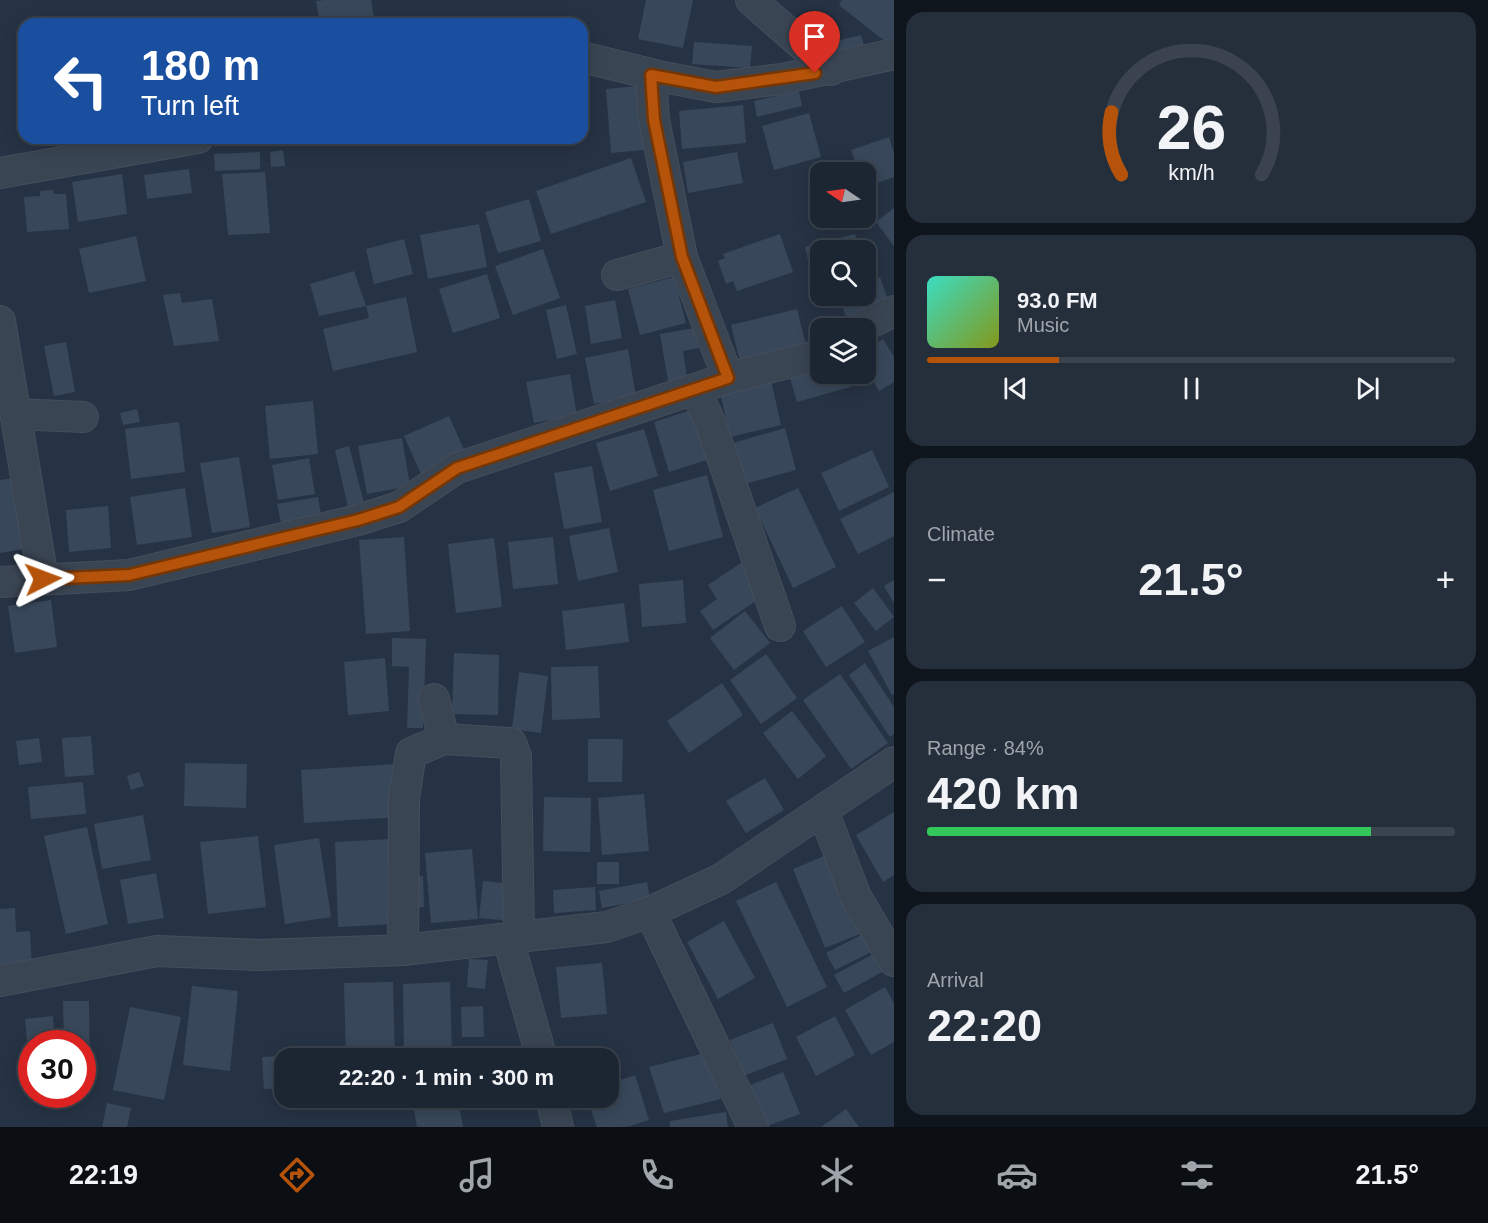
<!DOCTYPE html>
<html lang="en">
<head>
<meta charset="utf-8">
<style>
	body { margin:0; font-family:Helvetica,sans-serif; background:#252e3b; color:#f1f3f6; height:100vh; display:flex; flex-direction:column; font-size:22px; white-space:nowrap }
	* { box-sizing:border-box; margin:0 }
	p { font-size:20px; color:#a0a5ac }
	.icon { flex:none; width:33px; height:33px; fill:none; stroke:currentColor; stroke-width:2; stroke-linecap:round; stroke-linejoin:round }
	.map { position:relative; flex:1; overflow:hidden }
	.sheet { display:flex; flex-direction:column; gap:12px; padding:12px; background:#0f151c; width:594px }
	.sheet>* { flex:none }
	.banner { position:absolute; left:18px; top:18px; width:570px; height:126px; border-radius:18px; box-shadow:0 3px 15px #0003,0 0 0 2px #3a434e; background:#1a4fa0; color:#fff; overflow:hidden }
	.needle { width:39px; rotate:283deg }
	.buttons { position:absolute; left:810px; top:162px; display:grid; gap:12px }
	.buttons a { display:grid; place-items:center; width:66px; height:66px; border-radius:12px; background:#1c2633; box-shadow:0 3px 15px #0003,0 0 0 2px #3a434e; font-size:30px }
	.speed { position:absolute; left:18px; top:1030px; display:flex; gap:12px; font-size:30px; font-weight:700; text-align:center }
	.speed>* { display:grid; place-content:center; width:78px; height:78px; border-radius:50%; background:#1c2633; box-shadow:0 3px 15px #0003,0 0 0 2px #3a434e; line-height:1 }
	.speed .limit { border:9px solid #d22; background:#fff; color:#111 }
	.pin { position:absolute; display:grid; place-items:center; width:51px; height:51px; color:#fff; margin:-62px -26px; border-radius:50% 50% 50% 0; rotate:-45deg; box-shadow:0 0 6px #0007 }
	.pin .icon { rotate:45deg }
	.me { position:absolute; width:66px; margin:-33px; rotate:87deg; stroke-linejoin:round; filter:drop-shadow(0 0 4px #0008) }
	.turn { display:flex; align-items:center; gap:21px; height:126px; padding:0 24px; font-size:27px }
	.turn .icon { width:78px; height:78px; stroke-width:2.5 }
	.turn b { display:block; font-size:42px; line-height:51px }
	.big { font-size:45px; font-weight:700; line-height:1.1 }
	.sheet .widget { flex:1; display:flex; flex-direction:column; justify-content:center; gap:9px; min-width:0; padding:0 21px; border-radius:18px; background:#252e3b }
	.sheet .dial { align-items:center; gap:0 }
	.dial svg { height:156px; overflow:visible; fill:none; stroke:#3a434e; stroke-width:7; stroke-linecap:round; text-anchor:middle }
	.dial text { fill:#f1f3f6; stroke:none }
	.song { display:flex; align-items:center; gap:18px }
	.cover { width:72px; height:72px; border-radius:9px; background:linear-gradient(135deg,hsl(170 70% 55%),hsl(70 70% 35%)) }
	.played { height:6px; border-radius:3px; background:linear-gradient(90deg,#b45309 25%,#3a434e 25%) }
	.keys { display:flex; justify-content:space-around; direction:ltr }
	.heat { display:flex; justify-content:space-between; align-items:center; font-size:33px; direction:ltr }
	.charge { height:9px; border-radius:4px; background:linear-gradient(90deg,#34c759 84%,#3a434e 0) }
	.trip { position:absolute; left:274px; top:1048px; width:345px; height:60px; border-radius:18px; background:#1c2633; box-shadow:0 3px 15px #0003,0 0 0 2px #3a434e; font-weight:700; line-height:60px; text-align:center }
	.dock { display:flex; height:96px; justify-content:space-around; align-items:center; background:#0b0f14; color:#a0a5ac }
	.dock .icon { width:42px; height:42px }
	.dock .selected { color:#b45309 }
	.dock b { font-size:27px; color:#f1f3f6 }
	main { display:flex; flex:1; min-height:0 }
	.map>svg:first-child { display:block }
	.building { fill:#38485a }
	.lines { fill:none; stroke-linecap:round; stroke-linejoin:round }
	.minor-casing { stroke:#444e5d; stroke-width:32 }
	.minor { stroke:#3a4553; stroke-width:30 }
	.route-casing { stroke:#753606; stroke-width:15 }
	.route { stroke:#b45309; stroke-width:10 }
</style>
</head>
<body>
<main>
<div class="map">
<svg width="894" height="1127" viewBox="0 0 894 1127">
	<rect width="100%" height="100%" fill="#263344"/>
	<!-- building -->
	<path class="building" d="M324,0H371L375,24H320L316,1Z
		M646,0H693L683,48L638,39Z
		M842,0H894V41L891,46L839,5Z
		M861,35L865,49L832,58L828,43Z
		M694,42L752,46L750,68L692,64Z
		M639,86L644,150L611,153L606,89Z
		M799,91L802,106L757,117L754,101Z
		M743,105L746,143L682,149L679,111Z
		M809,113L821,157L774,170L762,126Z
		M889,137L894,153V177L866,187V172H859L851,150Z
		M59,138H86V142L60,145Z
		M283,150L285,166L271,167L270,152Z
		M260,152V169L215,171L214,154Z
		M737,152L743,183L688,193L683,162Z
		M631,158L646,202L551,234L536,191Z
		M189,169L192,193L147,199L144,175Z
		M265,172L270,233L228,235L222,174Z
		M122,174L127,214L78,222L72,182Z
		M53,190L54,194H66L69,229L27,232L24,197L40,196V191Z
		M529,199L541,241L498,253L485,212Z
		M894,208V246L876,222Z
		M479,224L487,267L428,279L420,235Z
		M780,234L793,272L737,291L733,281L726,284L718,261L725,258L723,254Z
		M855,234L860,250H820V283L814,285L805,247Z
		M136,236L146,281L89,293L79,249Z
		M404,239L413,274L374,284L366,249Z
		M543,249L560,298L513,315L495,266Z
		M354,271L366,306L319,316L310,284Z
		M487,274L500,318L453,333L439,289Z
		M674,277L686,323L640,335L628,289Z
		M880,277L891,309L849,325L838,296H866V282Z
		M180,293L182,303L212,299L219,341L174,346L163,295Z
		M406,297L417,352L333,371L323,329L369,318L366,306Z
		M615,300L622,338L591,344L585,306Z
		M566,305L577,354L557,359L546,310Z
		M797,309L807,349L741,366L731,325Z
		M695,328L699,348L683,351L688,384L669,387L660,334Z
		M883,339L894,357V382L879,391L866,368V349Z
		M66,342L75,392L54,396L44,346Z
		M628,349L636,397L594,404L585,358Z
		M820,361V374H846L850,387L797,402L788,371Z
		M570,374L577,415L534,423L526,382Z
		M771,380L781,425L730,437L720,392Z
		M313,401L318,454L270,459L265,406Z
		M700,407L716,457L669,472L654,422Z
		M137,409L140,422L123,425L120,413Z
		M449,416L469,461L424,481L404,436Z
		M179,422L185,472L131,479L125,429Z
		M785,428L796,470L737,486L726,445Z
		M644,429L658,476L610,491L596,443Z
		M402,438L410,486L367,494L358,446Z
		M349,446L364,503L348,507L335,450Z
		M872,450L889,487L839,511L821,473Z
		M239,457L250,527L212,533L200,463Z
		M309,458L315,494L278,500L272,465Z
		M592,466L602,522L564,529L554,473Z
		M707,475L723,537L669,551L653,490Z
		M21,477L31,548L0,553V480Z
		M185,488L192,537L137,545L130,497Z
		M798,488L836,567L793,588L755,508Z
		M894,492V536L858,554L840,519Z
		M318,497L321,515L281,523L277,504Z
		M108,506L111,548L69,552L66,510Z
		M609,528L618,572L578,581L569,536Z
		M404,537L410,631L366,634L359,540Z
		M553,537L558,584L513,589L508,542Z
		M494,538L502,607L456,613L448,544Z
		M744,561L766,594L713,630L700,611L717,599L708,585Z
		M683,580L686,623L642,627L639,584Z
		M894,580V603L884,586Z
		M873,588L894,617L876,631L854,603Z
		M51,600L57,647L15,653L8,606Z
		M624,603L629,642L566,650L562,611Z
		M842,606L865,642L826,667L803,631Z
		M745,611L770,643L734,670L710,638Z
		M894,637V694L892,695L868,651Z
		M392,638L426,639L423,728H407L409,667L392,666Z
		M454,653L499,655L498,715L452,714Z
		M766,654L797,698L761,724L730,680Z
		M385,658L389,711L348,715L344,662Z
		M865,663L894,707V734L890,737L849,675Z
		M598,666L600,718L552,720L551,667Z
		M519,672L548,676L541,733L512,729Z
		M840,674L888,743L851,769L803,700Z
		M722,683L743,715L689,753L667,721Z
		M792,711L826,756L798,779L763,733Z
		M91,736L94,775L65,777L62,738Z
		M39,738L42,762L19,765L16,741Z
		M588,739H623L622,782H588Z
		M185,763L247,764L246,808L184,806Z
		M396,764L399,817L304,823L301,770Z
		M139,772L144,786L131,790L127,776Z
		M765,778L784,810L746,833L726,801Z
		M83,782L86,814L31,819L28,787Z
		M644,794L649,851L602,855L598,798Z
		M544,797L591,798L590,852L543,851Z
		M894,812V875L883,882L856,835Z
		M143,815L151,860L102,869L94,824Z
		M87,827L108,924L66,934L44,836Z
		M258,836L266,907L208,914L200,842Z
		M319,838L331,917L285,924L274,845Z
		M391,839L395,924L338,927L335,842Z
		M472,849L478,919L431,923L425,853Z
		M834,852L865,932L825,948L793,869Z
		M597,862H619V884H597Z
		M156,873L164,918L128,924L120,880Z
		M423,876L424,907L407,908L406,877Z
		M483,881L517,884L513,921L479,918Z
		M647,882L650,899L602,908L599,891Z
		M776,882L827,987L787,1007L736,901Z
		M595,887L596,910L554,913L553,890Z
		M15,908L16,932L30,931L32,967L0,968V909Z
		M724,921L755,978L718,999L687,942Z
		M867,932L875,950L835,970L826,953Z
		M881,950L891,967L844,993L834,975Z
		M469,959L488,960L485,989L467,987Z
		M602,963L607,1014L561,1018L556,967Z
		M393,982L395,1059H346L344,983Z
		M450,982L452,1059H404L403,984Z
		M192,986L238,991L230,1071L183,1065Z
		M885,987L894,1003V1042L871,1055L845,1010Z
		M63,1001H89L90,1094H82V1044H64Z
		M483,1006L484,1037H462L461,1007Z
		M130,1007L181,1017L164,1100L113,1090Z
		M53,1016L55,1044H32L29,1063L25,1019Z
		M835,1016L855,1055L816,1076L796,1037Z
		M773,1023L787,1059L743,1076L730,1040Z
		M709,1052L721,1099L664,1113L649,1067Z
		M316,1054L317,1059H285V1088L264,1089L262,1057Z
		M783,1072L800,1114L764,1127L748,1086Z
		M635,1075L649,1120L627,1127H597L587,1098H609V1084Z
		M412,1098H458L463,1127H417Z
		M107,1103L131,1108L127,1127H102Z
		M846,1109L859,1127H821Z
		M726,1112L728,1127H670V1121Z"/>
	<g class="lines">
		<!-- minor casing -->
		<g class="minor-casing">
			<path id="minor" d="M751,0L831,70
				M582,57L663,77L716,87L782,79L894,54
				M651,75L654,120L682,257L728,378
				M0,173L198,138
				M617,275L682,257
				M0,321L43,579
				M860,328L894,311
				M695,389L710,422L780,626
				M15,414L83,417
				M0,582L129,575L358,520L399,507L457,468L728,378L820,355
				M434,699L444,739L511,743L516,756L519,936
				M823,811L856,897L894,961
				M650,912L753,1127
				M508,939L542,1059
				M403,950L404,798L411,753L444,739
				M0,981L157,951L259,955L403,950L607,927L650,912L721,879L894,762
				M551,1098L558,1127"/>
		</g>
		<!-- minor -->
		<use href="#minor" class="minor"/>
	</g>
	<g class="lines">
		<!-- route casing -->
		<g class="route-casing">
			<path id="route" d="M43,579L129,575L358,520L399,507L457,468L728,378L682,257L654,120L651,75L716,87L815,73"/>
		</g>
		<!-- route -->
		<use href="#route" class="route"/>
	</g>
</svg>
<div class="buttons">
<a><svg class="needle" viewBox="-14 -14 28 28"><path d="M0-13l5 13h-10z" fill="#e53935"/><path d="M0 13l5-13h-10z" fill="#a0a5ac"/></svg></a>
<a><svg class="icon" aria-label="search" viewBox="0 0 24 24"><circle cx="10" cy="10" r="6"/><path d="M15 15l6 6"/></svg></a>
<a><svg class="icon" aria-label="layers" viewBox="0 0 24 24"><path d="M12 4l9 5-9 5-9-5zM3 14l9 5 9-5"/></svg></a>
</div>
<div class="speed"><div class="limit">30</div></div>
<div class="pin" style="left:815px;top:73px;background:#d93025"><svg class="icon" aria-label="arrive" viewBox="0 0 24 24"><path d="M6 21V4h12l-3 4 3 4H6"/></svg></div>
<svg class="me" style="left:43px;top:579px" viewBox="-20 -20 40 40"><path d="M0-17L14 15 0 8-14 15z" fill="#b45309" stroke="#fff" stroke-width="4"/></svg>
<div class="trip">22:20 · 1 min · 300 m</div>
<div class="banner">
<div class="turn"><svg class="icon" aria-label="left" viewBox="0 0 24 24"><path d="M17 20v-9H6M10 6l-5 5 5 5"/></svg><div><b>180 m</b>Turn left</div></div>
</div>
</div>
<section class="sheet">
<div class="widget dial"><svg viewBox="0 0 100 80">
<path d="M14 69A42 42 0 1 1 86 69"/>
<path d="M14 69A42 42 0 0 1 9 37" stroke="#b45309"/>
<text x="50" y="56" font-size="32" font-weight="700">26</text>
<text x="50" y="72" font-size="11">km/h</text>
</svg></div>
<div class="widget">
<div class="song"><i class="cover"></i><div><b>93.0 FM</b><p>Music</p></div></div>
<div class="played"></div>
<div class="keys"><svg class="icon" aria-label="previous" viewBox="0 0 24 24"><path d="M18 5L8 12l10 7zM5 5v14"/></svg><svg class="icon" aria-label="pause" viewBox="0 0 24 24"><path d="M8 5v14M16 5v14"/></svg><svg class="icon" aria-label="next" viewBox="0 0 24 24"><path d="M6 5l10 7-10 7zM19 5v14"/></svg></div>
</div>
<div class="widget"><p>Climate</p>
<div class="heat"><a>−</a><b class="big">21.5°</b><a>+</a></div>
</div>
<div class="widget"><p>Range · 84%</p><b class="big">420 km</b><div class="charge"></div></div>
<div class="widget"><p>Arrival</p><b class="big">22:20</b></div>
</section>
</main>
<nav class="dock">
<b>22:19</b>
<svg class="icon selected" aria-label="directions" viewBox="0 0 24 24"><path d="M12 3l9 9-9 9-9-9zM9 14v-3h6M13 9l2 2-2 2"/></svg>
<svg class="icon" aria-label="music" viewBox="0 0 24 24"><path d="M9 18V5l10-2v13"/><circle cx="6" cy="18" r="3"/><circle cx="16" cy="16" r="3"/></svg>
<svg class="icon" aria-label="phone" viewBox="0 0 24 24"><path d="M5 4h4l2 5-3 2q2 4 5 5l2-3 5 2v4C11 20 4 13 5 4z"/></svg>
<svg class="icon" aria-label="climate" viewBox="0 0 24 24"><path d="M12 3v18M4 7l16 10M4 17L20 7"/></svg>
<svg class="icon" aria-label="car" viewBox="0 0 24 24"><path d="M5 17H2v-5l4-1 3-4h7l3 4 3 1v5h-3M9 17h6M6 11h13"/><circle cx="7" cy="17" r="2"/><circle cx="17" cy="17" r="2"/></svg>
<svg class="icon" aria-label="filters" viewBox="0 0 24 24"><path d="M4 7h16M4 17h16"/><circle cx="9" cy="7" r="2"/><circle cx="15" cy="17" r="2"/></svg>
<b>21.5°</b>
</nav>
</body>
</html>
